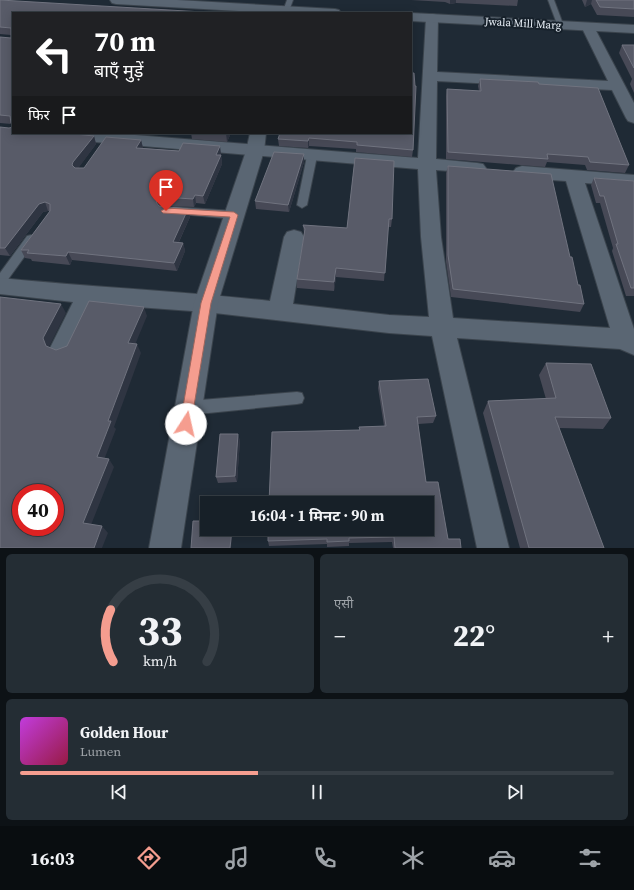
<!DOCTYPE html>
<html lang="hi">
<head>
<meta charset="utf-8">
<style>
	body { margin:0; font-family:"Source Serif 4","Noto Sans Devanagari",serif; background:#242d34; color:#f1f3f6; height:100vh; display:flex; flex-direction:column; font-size:15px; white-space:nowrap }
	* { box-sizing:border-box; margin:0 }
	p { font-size:13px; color:#9ea3a8 }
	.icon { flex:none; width:22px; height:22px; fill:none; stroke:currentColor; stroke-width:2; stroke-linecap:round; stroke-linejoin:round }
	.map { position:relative; height:548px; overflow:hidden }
	.panel { display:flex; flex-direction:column; gap:6px; padding:6px; background:#0d1216; flex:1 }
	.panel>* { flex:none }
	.guide { position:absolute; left:12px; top:12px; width:400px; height:122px; border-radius:0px; box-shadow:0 2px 10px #0003,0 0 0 1px #363e45; background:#202124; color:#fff; overflow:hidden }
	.speed { position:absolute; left:12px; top:484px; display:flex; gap:8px; font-size:20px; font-weight:700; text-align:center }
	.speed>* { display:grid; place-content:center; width:52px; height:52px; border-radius:50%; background:#172028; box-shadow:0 2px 10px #0003,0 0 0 1px #363e45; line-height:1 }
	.speed .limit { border:6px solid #d22; background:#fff; color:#111 }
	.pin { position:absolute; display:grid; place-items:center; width:34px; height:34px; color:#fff; margin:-41px -17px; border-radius:50% 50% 50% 0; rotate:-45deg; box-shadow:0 0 4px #0007 }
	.pin .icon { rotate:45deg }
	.me { position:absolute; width:44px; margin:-22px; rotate:10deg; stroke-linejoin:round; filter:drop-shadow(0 0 3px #0008) }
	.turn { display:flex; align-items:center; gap:14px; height:84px; padding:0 16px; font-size:18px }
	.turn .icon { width:52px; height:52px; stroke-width:2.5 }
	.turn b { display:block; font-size:28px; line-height:34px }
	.then { display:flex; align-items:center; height:38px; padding:0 16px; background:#0003; gap:8px; font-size:15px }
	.big { font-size:30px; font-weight:700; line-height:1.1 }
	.panel .tile { flex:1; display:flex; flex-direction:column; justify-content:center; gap:6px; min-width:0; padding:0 14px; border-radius:6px; background:#242d34 }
	.panel .dial { align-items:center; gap:0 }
	.dial svg { height:104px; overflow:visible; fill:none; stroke:#363e45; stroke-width:7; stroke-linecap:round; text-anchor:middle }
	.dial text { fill:#f1f3f6; stroke:none }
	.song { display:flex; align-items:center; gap:12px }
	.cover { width:48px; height:48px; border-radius:6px; background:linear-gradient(135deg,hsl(290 70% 55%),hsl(340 70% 35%)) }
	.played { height:4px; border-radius:2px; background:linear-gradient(90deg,#f59d8f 40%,#363e45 40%) }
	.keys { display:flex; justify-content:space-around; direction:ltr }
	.heat { display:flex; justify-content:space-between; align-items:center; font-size:22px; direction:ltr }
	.panel .tiles { flex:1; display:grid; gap:6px; grid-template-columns:1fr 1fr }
	.tile:last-child { grid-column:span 2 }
	.trip { position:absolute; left:200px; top:496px; width:234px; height:40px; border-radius:0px; background:#172028; box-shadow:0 2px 10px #0003,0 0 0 1px #363e45; font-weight:700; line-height:40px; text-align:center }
	.dock { display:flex; height:64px; justify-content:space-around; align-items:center; background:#090d10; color:#9ea3a8 }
	.dock .icon { width:28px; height:28px }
	.dock .current { color:#f59d8f }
	.dock b { font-size:18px; color:#f1f3f6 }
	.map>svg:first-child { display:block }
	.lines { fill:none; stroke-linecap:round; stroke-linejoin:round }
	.lane-casing { stroke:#3b444d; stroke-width:2 }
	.street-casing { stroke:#3b444d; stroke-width:2 }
	.secondary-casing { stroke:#3b444d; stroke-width:2 }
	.lane { fill:#5a6673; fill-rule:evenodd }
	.street { fill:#5a6673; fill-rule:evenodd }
	.secondary { fill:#5a6673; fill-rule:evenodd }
	.wall { fill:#474956 }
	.shaded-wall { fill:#2f3542 }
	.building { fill:#585b68; stroke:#70737f; fill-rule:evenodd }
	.route { fill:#f59d8f; stroke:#9f665d }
	.labels { text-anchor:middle; stroke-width:4; stroke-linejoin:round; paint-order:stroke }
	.far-street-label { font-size:11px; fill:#edf4fc; stroke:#16202a }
</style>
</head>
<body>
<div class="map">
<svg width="634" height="548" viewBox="0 0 634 548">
	<rect width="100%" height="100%" fill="#1f2a35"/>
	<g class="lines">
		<!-- lane casing -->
		<g class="lane-casing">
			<path id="lane" d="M287,0H293L289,11L286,13L283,11Z
				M548,0H554L563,24L562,25L557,24Z
				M312,153L317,156L307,205L302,208L297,205L307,156Z
				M174,207L234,211L238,212L239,215L238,218L234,219L170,213L169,211L170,209Z
				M31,235L35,236L37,239L35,242L4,285L0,287V273L27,236Z
				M297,392L302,393L304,398L302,403L297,404L188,415L183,413L181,408L183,403L188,401Z"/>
		</g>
		<!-- street casing -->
		<g class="street-casing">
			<path id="street" d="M432,14L436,15L438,18L437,72L608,81L581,26L582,23H592L634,103V123L628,121L626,118L612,90L437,81L436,159L477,163L483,164L486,168L483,172L477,173L436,170L441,237L453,318L610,328L566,181L522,178L516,176L513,172L516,168L522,166L634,175V187L585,183L634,329V355L620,349L457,338L509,548H477L432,336L389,333L206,312L95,304L71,355L62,358L53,355L50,348L73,302L0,294V278C90,287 180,291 270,301L284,237L287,232L294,230L301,232L304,237L293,304L389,315L429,317L421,237L418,169L47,138L41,137L39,133H110L418,158L426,18L428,15Z"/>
		</g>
		<!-- secondary casing -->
		<g class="secondary-casing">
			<path id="secondary" d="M110,0H177L335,9L339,10L341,13H273L116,4L112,3Z
				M411,13L634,25V33L411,21Z
				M250,133H266L264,151L218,303L181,548H149L194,303L246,151Z"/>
		</g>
		<!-- lane -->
		<use href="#lane" class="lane"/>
		<!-- street -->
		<use href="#street" class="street"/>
		<!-- secondary -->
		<use href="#secondary" class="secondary"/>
	</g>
	<!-- wall -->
	<path class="wall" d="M0,0L13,13V133L94,136L96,144L78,168H84L141,140L143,148L221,154L220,155H221L222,164L205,204L196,203L194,207L165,206L164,207L188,209L190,217L179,242L183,243L185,251L177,271L72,260L70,265L32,261L31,259L25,258L21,250L50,211H48L43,212L10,256L0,255V127L9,128L13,127L11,124L0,123V37L11,38V35L0,34Z
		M411,0H518L517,6L456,3L450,4L445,2Z
		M582,0H634V17L597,15L591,4L585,7Z
		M622,45H634V93L630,84L632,79L619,53Z
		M480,79L539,84L629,165L625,173L587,170L585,165L547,162L545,167L446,159V96L447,89L479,91L478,86Z
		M124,133H153L151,135Z
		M191,133H231L227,142L192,139Z
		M411,133L413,150L412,157L356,152V149L309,146L308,148L279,146L278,139Z
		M355,158L392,219L391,227H388L384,281L336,277L334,291L297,288V279L304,235V233L303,225L347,228Z
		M304,162L289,212L256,209L255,201Z
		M448,166L570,257L578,285L584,304L580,312L451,297L446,262V173Z
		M594,178L634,181V296H626L612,251L613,248L600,203H596L591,185Z
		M546,363L611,418L603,429L559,428L604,548H520L483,413L488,401L546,399L539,375Z
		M379,381L436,416L433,423L418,424L426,482L448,539L461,548H393L392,542L349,543V546L327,547V544L269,546L268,541L359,430V427L384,426L378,388Z
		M240,440L237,482L218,483L216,477Z"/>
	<!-- shaded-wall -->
	<path class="shaded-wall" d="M450,0H456V3L450,4Z
		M587,0H592L591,4L585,7Z
		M226,133H231L227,142Z
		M94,136L96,144L77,170L72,165L73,162Z
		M309,138V146L308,148V141Z
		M141,140L143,148L138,156L136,148Z
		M220,146L221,154L217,163L216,155Z
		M304,154V162L289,212L288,205Z
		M221,155L222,164L205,204L203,196Z
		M195,195L196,203L194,207L193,199Z
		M163,197L165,206L159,210L156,202Z
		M45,202L48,211L43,212L10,256L5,248L39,204Z
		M188,209L190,217L175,250L173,242Z
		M183,243L185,251L177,271L174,263Z
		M68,252L72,260L70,265L66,256Z
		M336,268V277L334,291V282Z
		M61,304L66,313L49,347L46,346L43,338Z
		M144,307L147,316L132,352L128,343Z
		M137,344L141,353L114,427L116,429L102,465L97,457L108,421Z
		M238,434L240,440L237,482L235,476Z
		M109,459L114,467L89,530L83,523Z
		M102,526L108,533L102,548H94Z
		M232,529H233L231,548H230Z"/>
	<!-- building -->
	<path class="building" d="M0,0L220,13H13V124L11,123L10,116L0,115V37L11,38V28L0,27Z
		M596,0H634V9L600,7Z
		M622,45H634V68Z
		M411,73H414L415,86H416L413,150L357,145V142L309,138L308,141L278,139L280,133H411Z
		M480,79L538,82L539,84L598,88L629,165L590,162L588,157L547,154L548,159L448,152L447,89L481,91Z
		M0,127L9,128L13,127V133H65L94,136L73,162L72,165L75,168H84L106,137L141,140L136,148L179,151L183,143L220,146L216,155H221L203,196L195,195L193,199L163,197L156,202L159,206L188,209L173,242L183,243L174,263L68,252L66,256L27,253L29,250H21L50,211V204L45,202L39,204L5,248H0Z
		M274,152L304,154L288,205L255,201Z
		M355,158L394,161L392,219H389L385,273L336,268L334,282L297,279L305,229L303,225L347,228Z
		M448,166L551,174L570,257H572L578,285H580L584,304L453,289L448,255Z
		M594,178L634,181V288H631L616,244H618L604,196H600Z
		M0,297L61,304L43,338L46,346L56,350L67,346L89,301L144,307L128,343L137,344L108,421H111L97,457L109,459L83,523L102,526L94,548H0ZM21,493H55V527H21Z
		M546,363L591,364L611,418L555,417L604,548H529L488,401L556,398Z
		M428,379L436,416L417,417L426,482H438L448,539H460L461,548H395L394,537L349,538V541L327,542V539L268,541V529H427V503H269L272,432L360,430L359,427L386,426L379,381Z
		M220,434H238L235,476L216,477Z
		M193,521H207V529H232L230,548H191Z"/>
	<!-- route -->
	<path class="route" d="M166,208L234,212L238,215L211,303L191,424L190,428L186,429L181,428L180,424L201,303L230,217L163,213L161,211Z"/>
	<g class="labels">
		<!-- far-street labels -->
		<g class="far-street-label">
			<text transform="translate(523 23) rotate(3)" y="4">Jwala Mill Marg</text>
		</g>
	</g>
</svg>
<div class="speed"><div class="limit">40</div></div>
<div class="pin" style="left:166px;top:211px;background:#d93025"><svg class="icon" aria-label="arrive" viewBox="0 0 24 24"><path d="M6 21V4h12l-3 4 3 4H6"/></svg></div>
<svg class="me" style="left:186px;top:424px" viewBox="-20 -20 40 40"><circle r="19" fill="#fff"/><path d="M0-13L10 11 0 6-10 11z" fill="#f59d8f"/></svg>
<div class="trip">16:04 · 1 मिनट · 90 m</div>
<div class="guide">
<div class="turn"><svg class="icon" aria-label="left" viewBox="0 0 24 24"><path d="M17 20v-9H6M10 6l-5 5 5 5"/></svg><div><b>70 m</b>बाएँ मुड़ें</div></div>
<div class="then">फिर<svg class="icon" aria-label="arrive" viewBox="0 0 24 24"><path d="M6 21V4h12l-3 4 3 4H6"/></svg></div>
</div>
</div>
<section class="panel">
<div class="tiles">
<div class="tile dial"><svg viewBox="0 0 100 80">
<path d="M14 69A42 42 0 1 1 86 69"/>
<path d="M14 69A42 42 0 0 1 12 29" stroke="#f59d8f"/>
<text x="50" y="56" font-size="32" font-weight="700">33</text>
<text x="50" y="72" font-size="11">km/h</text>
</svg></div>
<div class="tile"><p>एसी</p>
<div class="heat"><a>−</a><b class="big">22°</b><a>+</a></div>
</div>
<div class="tile">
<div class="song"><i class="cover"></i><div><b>Golden Hour</b><p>Lumen</p></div></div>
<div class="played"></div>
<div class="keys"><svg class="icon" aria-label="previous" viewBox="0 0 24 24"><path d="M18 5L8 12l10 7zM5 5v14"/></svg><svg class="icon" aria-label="pause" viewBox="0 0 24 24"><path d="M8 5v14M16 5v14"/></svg><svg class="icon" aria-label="next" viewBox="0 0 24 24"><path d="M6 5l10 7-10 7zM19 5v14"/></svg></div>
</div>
</div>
</section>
<nav class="dock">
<b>16:03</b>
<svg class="icon current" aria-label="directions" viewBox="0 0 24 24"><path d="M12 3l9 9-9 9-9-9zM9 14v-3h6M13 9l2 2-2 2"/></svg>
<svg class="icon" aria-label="music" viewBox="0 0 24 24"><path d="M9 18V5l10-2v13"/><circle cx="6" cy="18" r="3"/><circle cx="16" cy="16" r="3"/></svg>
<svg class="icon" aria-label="phone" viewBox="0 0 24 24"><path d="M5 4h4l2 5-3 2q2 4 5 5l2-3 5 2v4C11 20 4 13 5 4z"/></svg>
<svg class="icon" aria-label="climate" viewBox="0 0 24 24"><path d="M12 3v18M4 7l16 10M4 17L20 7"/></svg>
<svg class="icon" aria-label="car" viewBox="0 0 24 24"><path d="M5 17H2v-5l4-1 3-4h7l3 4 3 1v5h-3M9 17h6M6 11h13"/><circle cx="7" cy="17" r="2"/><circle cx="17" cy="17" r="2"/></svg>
<svg class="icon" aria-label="filters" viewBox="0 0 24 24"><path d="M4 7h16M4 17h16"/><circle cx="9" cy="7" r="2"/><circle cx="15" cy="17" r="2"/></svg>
</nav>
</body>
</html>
